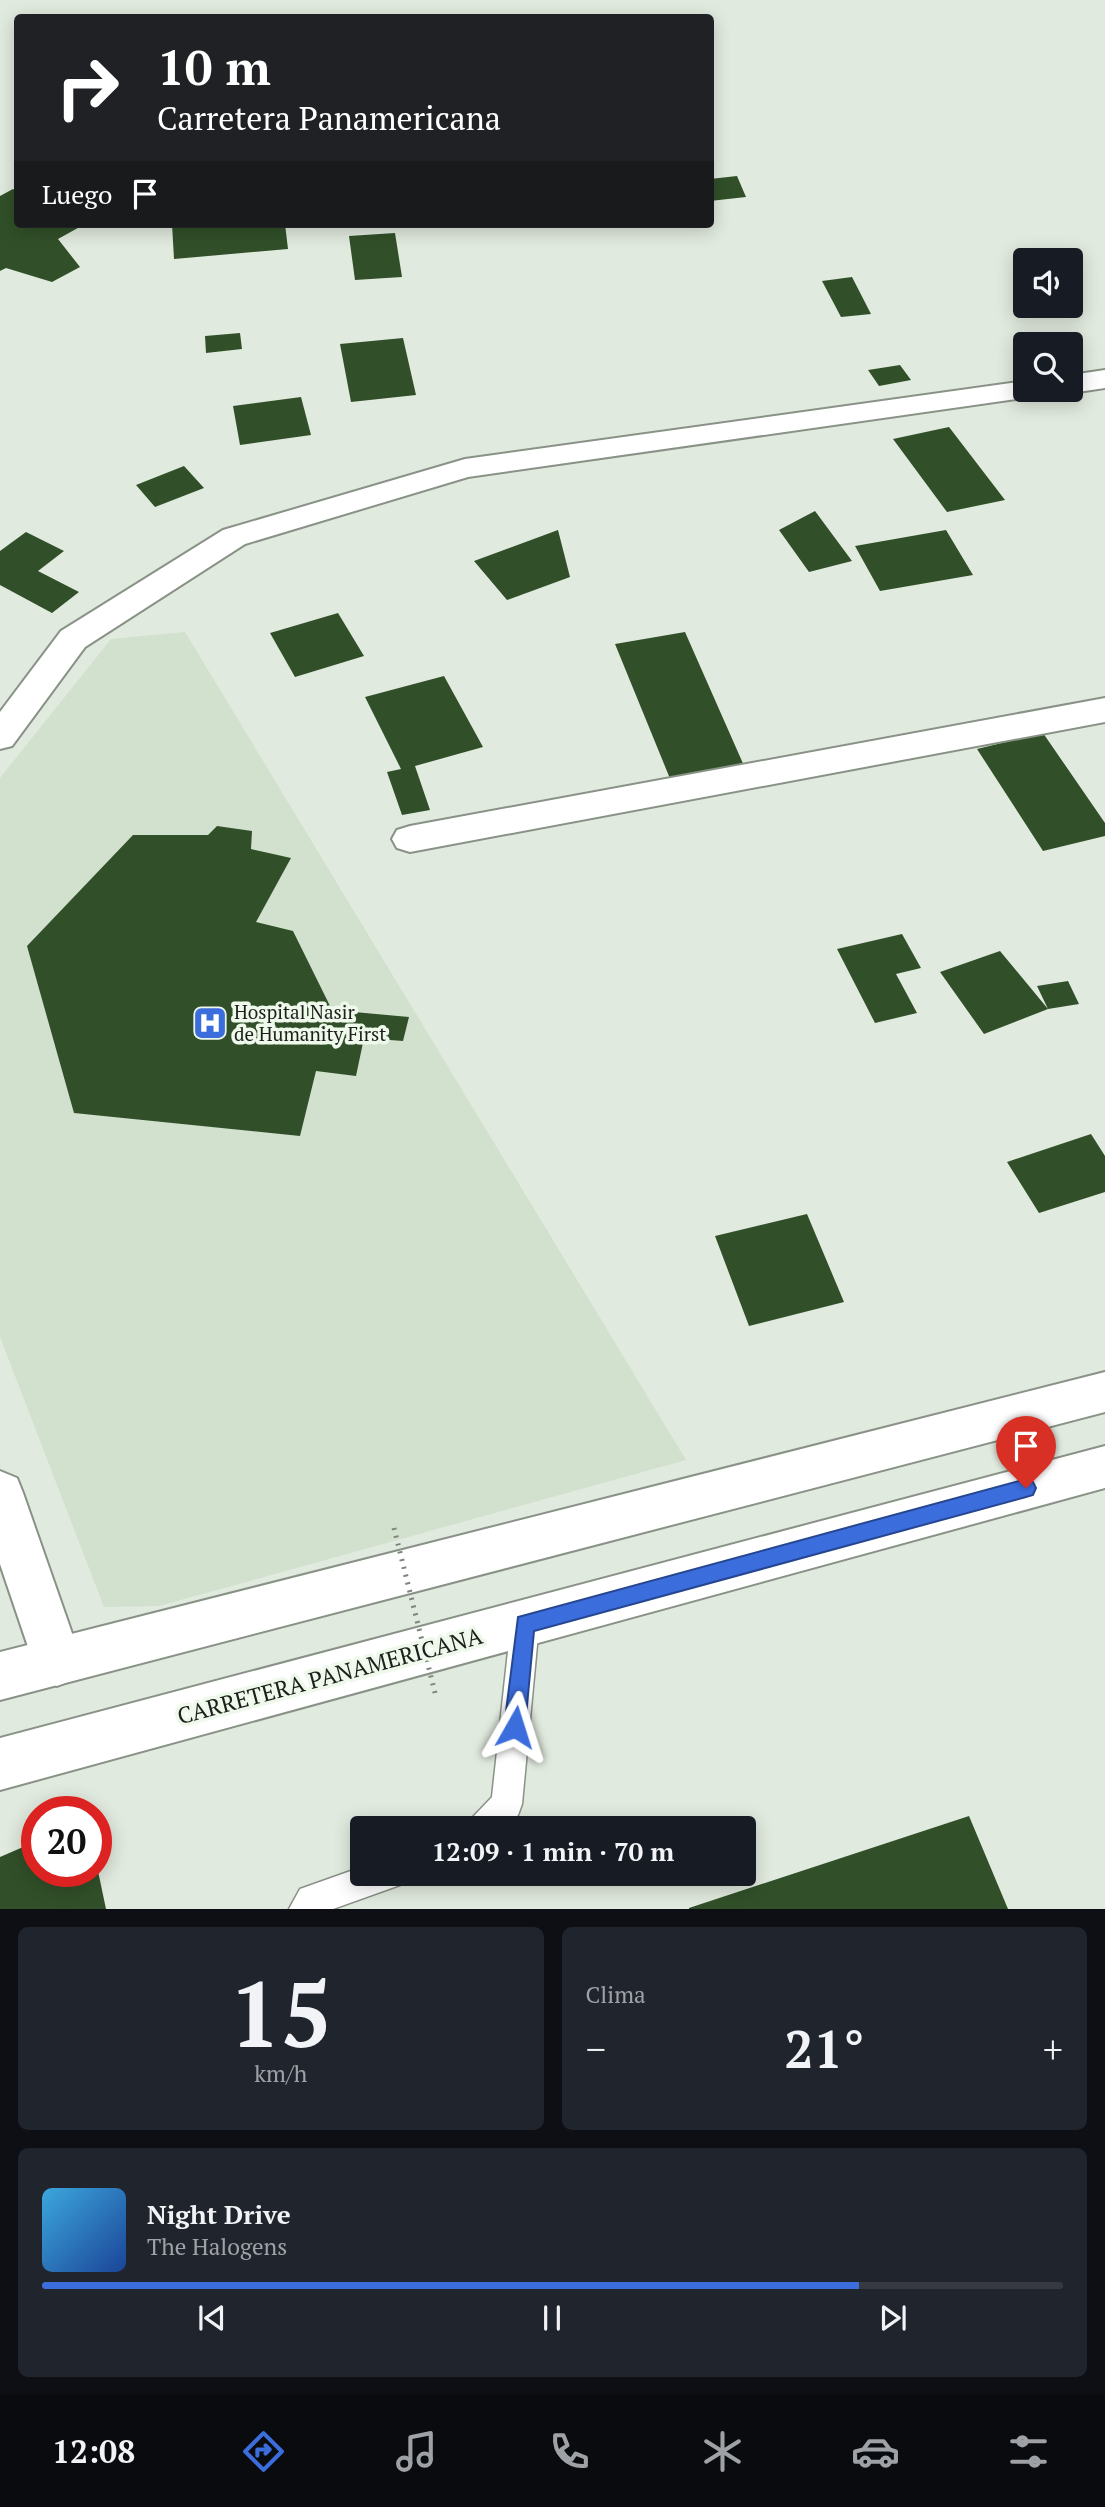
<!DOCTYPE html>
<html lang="es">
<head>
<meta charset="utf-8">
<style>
	body { margin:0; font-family:"PT Serif",serif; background:#20242c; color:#f1f3f6; height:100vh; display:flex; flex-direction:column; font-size:26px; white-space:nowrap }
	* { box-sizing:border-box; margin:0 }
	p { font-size:23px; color:#9ea1a6 }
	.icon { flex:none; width:38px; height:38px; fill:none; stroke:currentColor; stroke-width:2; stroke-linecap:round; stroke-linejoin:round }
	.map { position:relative; height:1909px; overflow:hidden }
	.side { display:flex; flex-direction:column; gap:18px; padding:18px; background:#0d0f14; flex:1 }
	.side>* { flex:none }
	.top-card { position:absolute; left:14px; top:14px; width:700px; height:214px; border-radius:7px; box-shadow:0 4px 18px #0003; background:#202124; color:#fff; overflow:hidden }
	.controls { position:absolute; left:1013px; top:248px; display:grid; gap:14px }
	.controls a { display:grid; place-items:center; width:70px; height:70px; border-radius:7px; background:#171b24; box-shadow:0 4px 18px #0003; font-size:35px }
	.speed { position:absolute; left:21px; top:1796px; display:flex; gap:14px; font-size:35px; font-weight:700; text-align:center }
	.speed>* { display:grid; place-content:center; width:91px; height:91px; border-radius:50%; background:#171b24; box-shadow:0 4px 18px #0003; line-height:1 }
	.speed .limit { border:10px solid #d22; background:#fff; color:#111 }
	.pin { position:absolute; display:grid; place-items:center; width:60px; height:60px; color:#fff; margin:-72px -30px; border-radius:50% 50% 50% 0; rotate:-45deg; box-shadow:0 0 7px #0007 }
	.pin .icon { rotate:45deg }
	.me { position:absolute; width:77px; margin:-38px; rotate:6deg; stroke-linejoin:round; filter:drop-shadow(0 0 5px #0008) }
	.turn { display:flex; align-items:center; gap:24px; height:147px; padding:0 28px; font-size:32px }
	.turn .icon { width:91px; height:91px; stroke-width:2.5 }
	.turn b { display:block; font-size:49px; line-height:60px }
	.then { display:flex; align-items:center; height:66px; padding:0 28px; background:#0003; gap:14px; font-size:26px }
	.big { font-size:52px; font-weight:700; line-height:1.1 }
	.side .card { flex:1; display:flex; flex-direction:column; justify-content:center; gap:10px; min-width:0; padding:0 24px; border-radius:10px; background:#20242c }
	.side .dial { align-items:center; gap:0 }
	.dial b { font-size:91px; line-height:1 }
	.song { display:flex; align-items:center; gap:21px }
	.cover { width:84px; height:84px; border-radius:10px; background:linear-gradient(135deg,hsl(200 70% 55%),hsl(220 70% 35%)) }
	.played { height:7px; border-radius:4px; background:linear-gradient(90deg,#3b6ddd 80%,#363941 80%) }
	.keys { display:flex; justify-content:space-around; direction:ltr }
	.heat { display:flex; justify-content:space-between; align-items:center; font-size:38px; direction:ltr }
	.side .tiles { flex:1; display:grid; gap:18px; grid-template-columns:1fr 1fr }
	.card:last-child { grid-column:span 2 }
	.trip { position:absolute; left:350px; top:1816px; width:406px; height:70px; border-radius:7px; background:#171b24; box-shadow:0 4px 18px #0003; font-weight:700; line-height:70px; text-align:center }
	.tabs { display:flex; height:112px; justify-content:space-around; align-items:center; background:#090b0e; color:#9ea1a6 }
	.tabs .icon { width:49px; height:49px }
	.tabs .active { color:#3b6ddd }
	.tabs b { font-size:32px; color:#f1f3f6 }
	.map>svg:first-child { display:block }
	.built { fill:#d2e0ce }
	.building { fill:#315029 }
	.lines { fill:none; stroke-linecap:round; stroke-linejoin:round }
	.service-casing { stroke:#899286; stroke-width:3 }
	.minor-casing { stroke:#899286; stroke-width:4 }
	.trunk-casing { stroke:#899286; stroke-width:4 }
	.service { fill:#fff; fill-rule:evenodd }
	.minor { fill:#fff; fill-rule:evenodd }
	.trunk { fill:#fff; fill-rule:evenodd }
	.path-bridge { stroke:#7f857d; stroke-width:5; stroke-dasharray:2 6; stroke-linecap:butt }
	.route { fill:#3b6ddd; stroke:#264790; stroke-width:2 }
	.labels { text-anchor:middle; stroke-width:7; stroke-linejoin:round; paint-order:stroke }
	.poi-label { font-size:19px; fill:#1c1f1b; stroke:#eef8eb; text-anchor:start }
	.near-street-label { font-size:23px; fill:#1c1f1b; stroke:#eef8eb }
</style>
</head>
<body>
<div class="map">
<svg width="1105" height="1909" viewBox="0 0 1105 1909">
	<rect width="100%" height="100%" fill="#e1eade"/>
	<!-- built -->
	<path class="built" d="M185,632L686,1460L159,1606L104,1607L0,1337V778L111,639Z"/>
	<!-- building -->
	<path class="building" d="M737,176L746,197L710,201V179Z
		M13,189L18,192V224H85L58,239L80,267L52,282L6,268L0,271V196Z
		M172,224H285L288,249L174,259Z
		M395,233L402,277L355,280L349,236Z
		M852,277L871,314L841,317L822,281Z
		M240,333L242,349L206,353L205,336Z
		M403,338L416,395L351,402L340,344Z
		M900,365L911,380L879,386L868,370Z
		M301,397L311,435L240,445L233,406Z
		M949,427L1005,500L947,512L893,439Z
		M184,466L204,488L155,507L136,485Z
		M815,511L852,561L809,572L779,530Z
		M558,530L570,577L507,600L474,561Z
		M946,530L973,575L880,591L855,546Z
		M26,532L64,551L38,571L79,592L52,613L0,585V551Z
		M338,613L364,656L295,677L270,633Z
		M685,632L745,768L671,781L615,644Z
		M444,676L483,747L415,766L430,810L402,815L387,772L401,769L365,697Z
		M1043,733L1105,823V836L1043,851L977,749Z
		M217,826L252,831L251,849L291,858L256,922L293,931L332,1010L409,1017L403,1041L364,1038L356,1076L316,1071L300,1136L74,1113L27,946L133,835H208Z
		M902,934L921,968L896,974L917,1013L875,1023L837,949Z
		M1000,951L1048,1009L984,1034L940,972Z
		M1068,981L1079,1004L1048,1009L1037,986Z
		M1091,1134L1105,1156V1192L1039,1213L1007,1162Z
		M807,1214L844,1302L749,1326L715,1236Z
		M969,1816L1008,1909H689V1908Z
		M37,1841V1871H98L106,1909H0V1857Z"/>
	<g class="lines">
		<!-- service casing -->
		<g class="service-casing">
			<path id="service" d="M525,1610L535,1614L539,1624L522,1804L518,1815L505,1829H468L472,1818L492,1797L511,1624L515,1614Z
				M362,1867V1874H404L400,1885L333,1909H289L300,1889Z"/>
		</g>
		<!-- minor casing -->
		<g class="minor-casing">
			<path id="minor" d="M1105,370V388L1071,393L1060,390H1071V375Z
				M1026,381V390H1041L1037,396L468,477L245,544L85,647L12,746L0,749V712L61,631L223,530L465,459Z
				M1105,698V722L410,852L397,848L392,839L397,830L410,826Z
				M0,1471L17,1478L23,1493L82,1662L75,1679L57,1686L39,1679L0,1564Z"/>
		</g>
		<!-- trunk casing -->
		<g class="trunk-casing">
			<path id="trunk" d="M1105,1372V1412L0,1700V1652Z
				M1105,1446V1488L0,1790V1738Z"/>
		</g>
		<!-- service -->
		<use href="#service" class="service"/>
		<!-- minor -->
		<use href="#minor" class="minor"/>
		<!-- trunk -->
		<use href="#trunk" class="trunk"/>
		<!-- path-bridge -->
		<path class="path-bridge" d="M394,1528L436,1697"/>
	</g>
	<!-- route -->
	<path class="route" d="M1026,1479L1033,1482L1036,1488L1033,1495L1026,1497L534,1631L525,1727L522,1734L515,1737L507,1734L504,1727L518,1617Z"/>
	<!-- icons -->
	<defs>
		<g id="hospital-square" transform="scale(1.75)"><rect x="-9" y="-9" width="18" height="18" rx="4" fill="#3b6ddd" stroke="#eef8eb"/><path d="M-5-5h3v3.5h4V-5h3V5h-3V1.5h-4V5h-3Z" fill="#fff"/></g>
	</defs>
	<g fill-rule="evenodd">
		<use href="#hospital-square" x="210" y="1023"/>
	</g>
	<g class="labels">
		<!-- poi labels -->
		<g class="poi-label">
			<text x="234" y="1019">Hospital Nasir<tspan x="234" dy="22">de Humanity First</tspan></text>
		</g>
		<!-- near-street labels -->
		<g class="near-street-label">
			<text transform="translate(330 1676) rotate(-15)" y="8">CARRETERA PANAMERICANA</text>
		</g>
	</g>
</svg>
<div class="controls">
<a><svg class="icon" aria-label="sound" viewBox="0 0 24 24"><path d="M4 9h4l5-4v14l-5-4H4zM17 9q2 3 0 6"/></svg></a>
<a><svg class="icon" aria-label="search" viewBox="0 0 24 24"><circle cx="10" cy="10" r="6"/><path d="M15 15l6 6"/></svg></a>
</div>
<div class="speed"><div class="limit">20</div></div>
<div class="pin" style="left:1026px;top:1488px;background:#d93025"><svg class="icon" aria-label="arrive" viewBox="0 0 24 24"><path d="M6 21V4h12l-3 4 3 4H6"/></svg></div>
<svg class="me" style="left:515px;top:1727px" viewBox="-20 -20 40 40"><path d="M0-17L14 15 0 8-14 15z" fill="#3b6ddd" stroke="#fff" stroke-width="4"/></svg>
<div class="trip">12:09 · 1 min · 70 m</div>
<div class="top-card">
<div class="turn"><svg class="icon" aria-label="right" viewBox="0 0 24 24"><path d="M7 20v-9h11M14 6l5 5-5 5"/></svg><div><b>10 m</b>Carretera Panamericana</div></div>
<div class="then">Luego<svg class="icon" aria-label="arrive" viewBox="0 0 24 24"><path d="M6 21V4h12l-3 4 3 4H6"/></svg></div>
</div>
</div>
<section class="side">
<div class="tiles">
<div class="card dial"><b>15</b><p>km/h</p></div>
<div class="card"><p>Clima</p>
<div class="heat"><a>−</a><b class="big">21°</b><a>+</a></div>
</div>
<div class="card">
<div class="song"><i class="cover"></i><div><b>Night Drive</b><p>The Halogens</p></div></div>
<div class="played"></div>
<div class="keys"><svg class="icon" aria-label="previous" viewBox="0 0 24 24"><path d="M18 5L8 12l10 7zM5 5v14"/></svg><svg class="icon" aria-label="pause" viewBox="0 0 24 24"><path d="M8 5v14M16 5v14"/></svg><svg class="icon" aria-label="next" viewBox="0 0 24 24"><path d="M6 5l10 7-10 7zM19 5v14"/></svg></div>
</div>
</div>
</section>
<nav class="tabs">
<b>12:08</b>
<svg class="icon active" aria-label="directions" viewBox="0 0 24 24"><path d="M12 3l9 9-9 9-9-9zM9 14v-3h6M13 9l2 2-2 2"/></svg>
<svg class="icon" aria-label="music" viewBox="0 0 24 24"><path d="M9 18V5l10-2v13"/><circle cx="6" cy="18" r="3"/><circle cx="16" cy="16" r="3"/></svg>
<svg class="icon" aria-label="phone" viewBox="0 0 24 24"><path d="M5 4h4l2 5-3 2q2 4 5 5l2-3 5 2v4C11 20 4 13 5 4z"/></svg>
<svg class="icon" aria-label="climate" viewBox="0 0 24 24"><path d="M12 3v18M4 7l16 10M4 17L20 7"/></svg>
<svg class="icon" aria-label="car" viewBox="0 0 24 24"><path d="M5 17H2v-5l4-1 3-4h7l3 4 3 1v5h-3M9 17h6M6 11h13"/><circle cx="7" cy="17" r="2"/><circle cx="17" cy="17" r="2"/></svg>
<svg class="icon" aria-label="filters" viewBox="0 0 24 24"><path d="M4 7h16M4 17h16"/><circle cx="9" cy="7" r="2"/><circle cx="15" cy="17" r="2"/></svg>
</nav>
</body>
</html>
